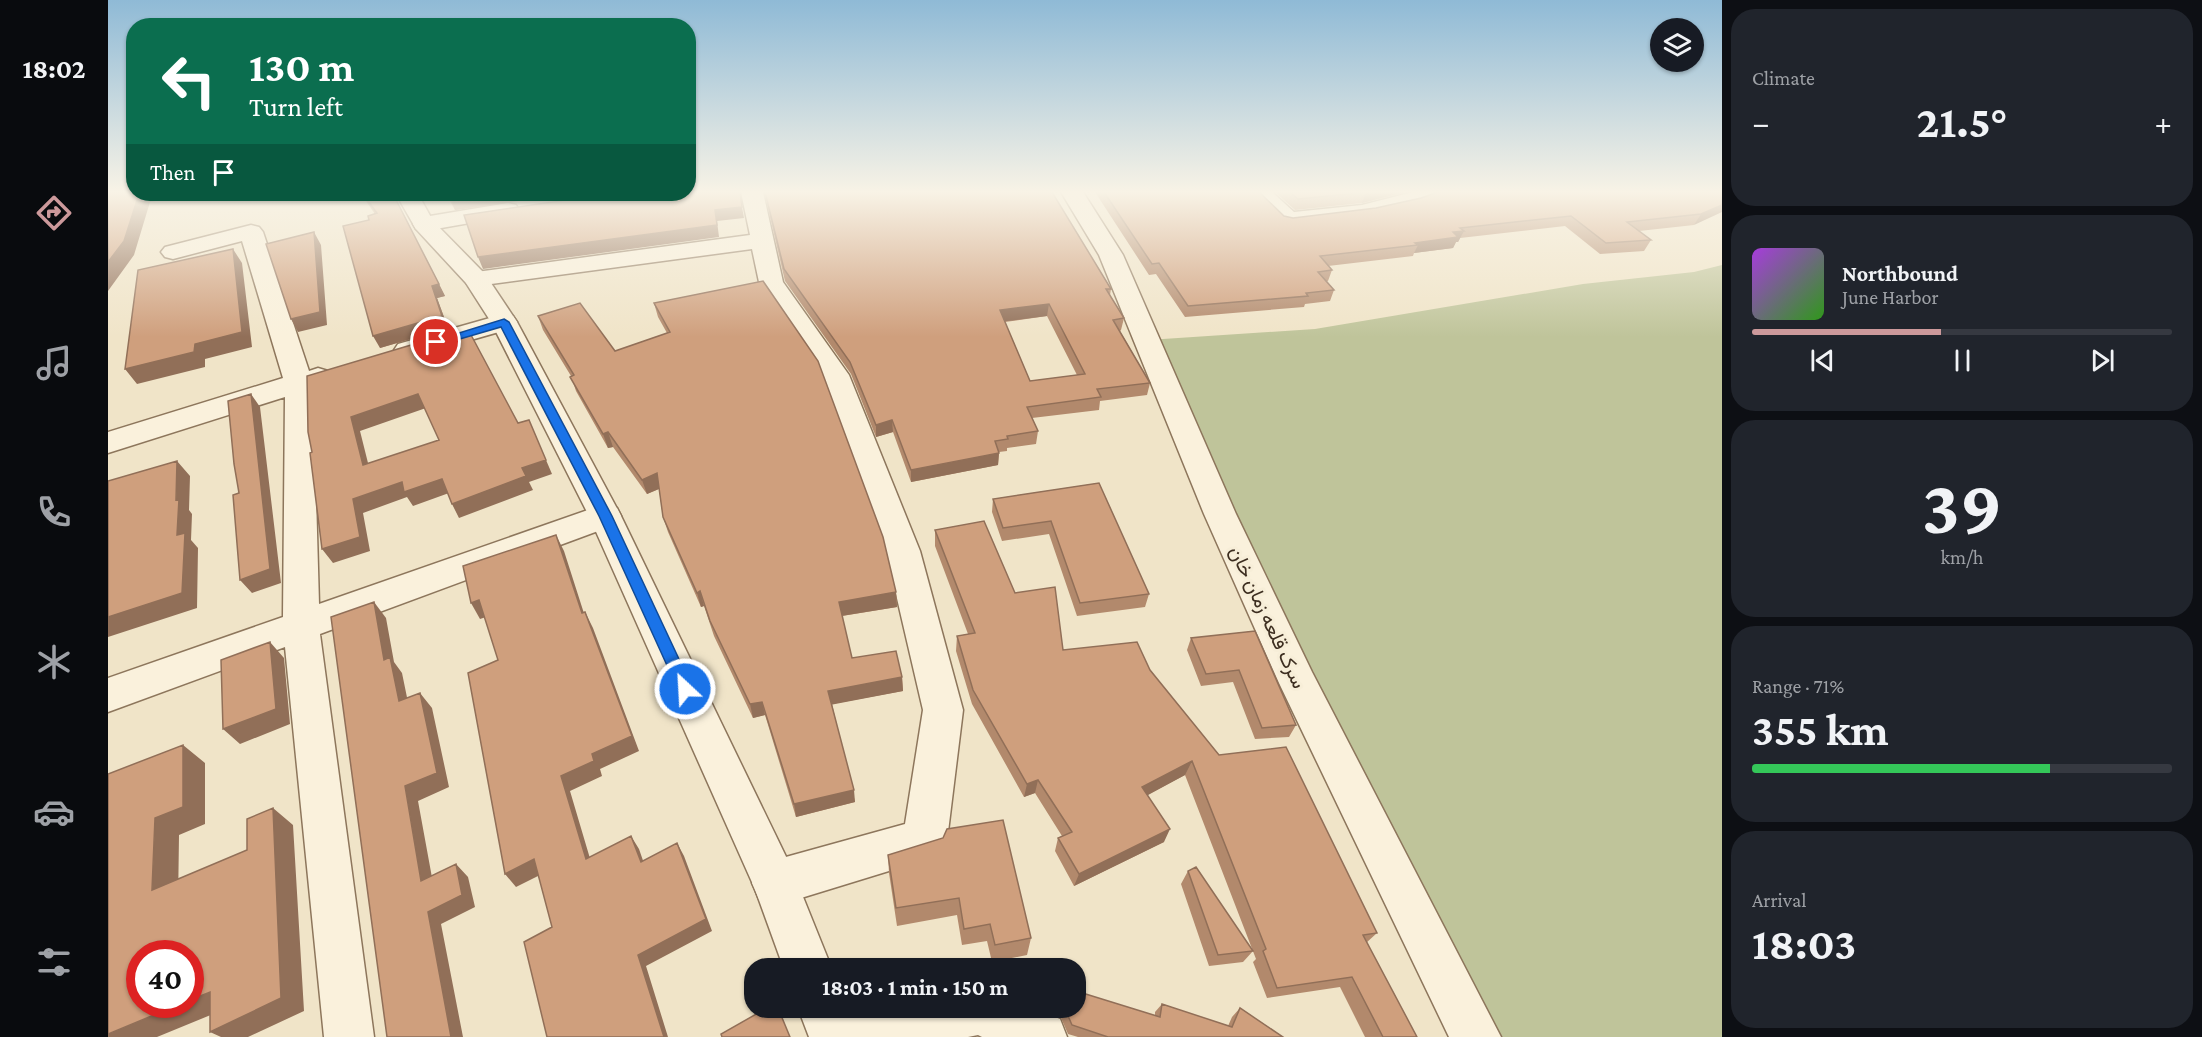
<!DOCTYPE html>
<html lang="en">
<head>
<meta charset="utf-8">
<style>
	body { margin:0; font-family:"Crimson Pro",Vazirmatn,serif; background:#20242c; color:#f1f3f6; height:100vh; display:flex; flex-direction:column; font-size:22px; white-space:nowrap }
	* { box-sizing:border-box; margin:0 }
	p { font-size:20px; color:#9ea1a6 }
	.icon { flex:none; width:33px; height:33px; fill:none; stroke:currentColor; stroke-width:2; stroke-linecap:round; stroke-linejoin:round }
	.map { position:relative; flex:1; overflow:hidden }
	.details { display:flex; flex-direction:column; gap:9px; padding:9px; background:#0d0f14; width:480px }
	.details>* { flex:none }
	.banner { position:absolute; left:18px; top:18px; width:570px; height:183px; border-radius:24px; box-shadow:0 2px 4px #0004; background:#0b6e4f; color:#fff; overflow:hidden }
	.buttons { position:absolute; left:1542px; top:18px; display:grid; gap:12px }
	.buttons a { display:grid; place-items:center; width:54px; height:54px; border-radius:50%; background:#171b24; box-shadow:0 2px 4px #0004; font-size:30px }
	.speed { position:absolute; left:18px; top:940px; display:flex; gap:12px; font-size:30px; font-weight:700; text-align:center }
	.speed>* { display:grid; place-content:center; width:78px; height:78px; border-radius:50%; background:#171b24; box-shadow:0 2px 4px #0004; line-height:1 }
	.speed .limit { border:9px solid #d22; background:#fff; color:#111 }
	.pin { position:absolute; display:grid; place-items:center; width:51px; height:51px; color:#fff; margin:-26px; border:3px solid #fff; border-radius:50%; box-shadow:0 2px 6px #0007 }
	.me { position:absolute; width:66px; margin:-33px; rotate:335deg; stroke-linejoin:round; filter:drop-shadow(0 0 4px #0008) }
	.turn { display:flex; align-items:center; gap:21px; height:126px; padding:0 24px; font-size:27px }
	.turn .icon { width:78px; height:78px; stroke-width:2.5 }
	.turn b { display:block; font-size:42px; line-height:51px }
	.then { display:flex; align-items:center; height:57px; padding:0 24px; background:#0003; gap:12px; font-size:22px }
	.big { font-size:45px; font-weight:700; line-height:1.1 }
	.details .card { flex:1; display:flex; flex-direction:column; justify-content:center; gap:9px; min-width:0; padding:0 21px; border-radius:24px; background:#20242c }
	.details .dial { align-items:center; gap:0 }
	.dial b { font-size:78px; line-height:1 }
	.song { display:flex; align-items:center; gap:18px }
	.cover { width:72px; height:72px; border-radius:9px; background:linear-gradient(135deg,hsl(280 70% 55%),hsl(110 70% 35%)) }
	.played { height:6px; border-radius:3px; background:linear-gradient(90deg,#cc999b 45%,#363941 45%) }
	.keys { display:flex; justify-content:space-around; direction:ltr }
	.heat { display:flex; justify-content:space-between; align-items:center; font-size:33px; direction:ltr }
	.charge { height:9px; border-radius:4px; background:linear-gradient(90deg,#34c759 71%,#363941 0) }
	.trip { position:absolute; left:636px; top:958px; width:342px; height:60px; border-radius:24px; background:#171b24; box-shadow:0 2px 4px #0004; font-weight:700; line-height:60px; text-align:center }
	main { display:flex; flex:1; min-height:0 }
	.dock { display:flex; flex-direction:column; width:108px; justify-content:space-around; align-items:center; background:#090b0e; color:#9ea1a6 }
	.dock .icon { width:42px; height:42px }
	.dock .current { color:#cc999b }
	.dock b { font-size:27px; color:#f1f3f6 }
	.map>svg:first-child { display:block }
	.cemetery { fill:#bfc49a }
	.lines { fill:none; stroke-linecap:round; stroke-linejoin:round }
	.minor-casing { stroke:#8d765c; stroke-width:3 }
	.tertiary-casing { stroke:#8d765c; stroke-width:3 }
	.minor { fill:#faf1dc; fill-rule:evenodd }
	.tertiary { fill:#faf1dc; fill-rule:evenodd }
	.wall { fill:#b2896c; fill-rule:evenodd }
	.shaded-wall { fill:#916f58 }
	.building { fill:#cf9f7d; stroke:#916f58; stroke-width:1.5; fill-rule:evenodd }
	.route { fill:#1a73e8; stroke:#114b97; stroke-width:1.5 }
	.labels { text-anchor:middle; stroke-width:6; stroke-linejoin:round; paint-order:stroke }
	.street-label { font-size:20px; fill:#3d2e20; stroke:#f7eed8 }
</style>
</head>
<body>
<main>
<nav class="dock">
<b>18:02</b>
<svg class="icon current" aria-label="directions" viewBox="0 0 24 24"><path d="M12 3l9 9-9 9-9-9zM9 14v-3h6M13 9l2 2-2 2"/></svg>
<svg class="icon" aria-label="music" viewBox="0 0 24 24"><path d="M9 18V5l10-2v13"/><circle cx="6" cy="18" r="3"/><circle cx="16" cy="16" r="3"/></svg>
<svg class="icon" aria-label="phone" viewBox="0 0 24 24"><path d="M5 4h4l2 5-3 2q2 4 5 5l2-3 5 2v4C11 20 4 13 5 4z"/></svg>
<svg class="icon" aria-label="climate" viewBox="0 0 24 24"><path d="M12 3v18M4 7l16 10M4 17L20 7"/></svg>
<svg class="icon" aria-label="car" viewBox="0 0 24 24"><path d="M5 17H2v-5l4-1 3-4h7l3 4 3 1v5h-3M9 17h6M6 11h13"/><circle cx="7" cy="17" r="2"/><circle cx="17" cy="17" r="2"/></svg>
<svg class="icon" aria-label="filters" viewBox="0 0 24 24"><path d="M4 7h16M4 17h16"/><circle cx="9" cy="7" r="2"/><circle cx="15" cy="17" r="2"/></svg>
</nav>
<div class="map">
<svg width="1614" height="1037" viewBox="0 0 1614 1037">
	<rect width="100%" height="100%" fill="#f0e4c8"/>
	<!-- cemetery -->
	<path class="cemetery" d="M1614,265V1037H1368L1040,340L1207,329L1475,284L1586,272Z"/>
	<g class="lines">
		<!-- minor casing -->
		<g class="minor-casing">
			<path id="minor" d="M633,192H655L675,282L741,375L812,551L855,710L839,840L833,855L667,906L651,899L644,883L651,867L667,860L797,824L815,710L778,551L713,375L651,282L644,249L368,286L359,284L356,279L359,274L368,272L642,235Z
				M1140,192H1164L1186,212L1254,205L1305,192H1335C1319,215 1210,223 1181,226L1173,224Z
				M400,203L408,205L411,210L408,215L316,231L308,229L305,224L308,219L316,217Z
				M143,225L151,227L155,232L201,371L210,368L220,371L224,377L220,383L205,388L211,604L497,504L509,508L513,516L509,524L212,634L266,1037H216L177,647L0,712V678L175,617L177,397L0,453V432L175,378L134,241L65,259L57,257L53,252L57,247Z
				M396,314L405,316L409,322L405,328L300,358L290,356L286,350L290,344Z
				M754,1008H925L952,1019L959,1037H874L870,1035L860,1037H711L718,1019L736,1012Z"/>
		</g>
		<!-- tertiary casing -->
		<g class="tertiary-casing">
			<path id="tertiary" d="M953,192H975L1015,255L1128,514L1204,672L1393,1037H1341L1171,683L1096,514L991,255Z
				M288,194H310L325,221L377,274L409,322L513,516L683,867L724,969H676L647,889L481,516L383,322L358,283L308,229Z
				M690,1008H740L751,1037H701Z"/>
		</g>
		<!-- minor -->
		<use href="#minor" class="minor"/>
		<!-- tertiary -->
		<use href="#tertiary" class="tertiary"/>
	</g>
	<!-- wall -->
	<path class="wall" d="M656,192H944L1003,289L1002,295L1016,318L1013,330L1012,331L1042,383L1039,395L992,401L991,410L924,418L930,431L928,444L899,448V451L891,452L890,465L803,482L785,432L768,437L743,374L677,281ZM939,316L969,375L922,381L897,322Z
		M987,192H1151L1176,216L1185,218L1614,192L1586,225L1531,231L1543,240L1536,251L1492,254L1457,226L1352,238L1350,242H1348L1345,248L1306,253L1305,256L1220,266L1224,270L1220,281H1219L1226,290L1222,301L1197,304L1196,307L1077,317L1048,274L1041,275Z
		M1167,192H1297L1254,203L1187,210Z
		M253,194H287L290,203L337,296L329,298L340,328L272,348L261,220L267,214Z
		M316,194H461L347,210L339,196L321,200Z
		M546,303L788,592L789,607L734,616L744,658L794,677L795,691L724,704L747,802L688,817L657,715L645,718L606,636L596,606L593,607L560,532L555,517L551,489L539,494L505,447L500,448L468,391L463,376L435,330L430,316L507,351L559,333L550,317Z
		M991,483L1041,594L1037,607L969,616L941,534L894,541L884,512L885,499Z
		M827,530L907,593L955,650L1042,670L1111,755L1269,933L1258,943L1309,1037H1257L1232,987L1159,998L1145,962L1148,959L1077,775L1039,795L1056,842L966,886L947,851L950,838L954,836L927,793L916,797L864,704L848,651L849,636L860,634L827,546Z
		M1147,631L1188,725L1181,737L1147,739L1125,682L1093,686L1079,650L1083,638Z
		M780,855L923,938L919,955L884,962L879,941L854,945L849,915L789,926L781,873Z
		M1080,871L1145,951L1135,962L1101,966L1073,884Z
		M1054,1004L1120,1026L1124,1017L1132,1008L1175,1037H970L960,1034L953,1018L955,1008H968L1047,1016V1012Z"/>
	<!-- shaded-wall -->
	<path class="shaded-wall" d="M1258,192H1297L1254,203Z
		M31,194H83L42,202L26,255L0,291V262Z
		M318,194H339V196L321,200Z
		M380,194H461L347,210L343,199Z
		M1614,205V212L1586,225L1593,214Z
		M634,207L636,218L609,221L611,237L375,269L370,257L607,210Z
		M1356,231L1350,242H1348L1345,248L1306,253L1310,245L1307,243L1345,232Z
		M206,232L213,245L219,325L190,332L183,319Z
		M125,249L134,263L144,347L97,359V367L29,384L17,369L87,344Z
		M331,284L337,296L329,298L340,328L272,348L265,336L324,286Z
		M941,304L939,316L891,322L892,310Z
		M143,394L152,407L173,583L144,593L132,580Z
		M310,394L318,408L252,431L264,479L255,465L243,417Z
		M784,420L785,432L768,437V425Z
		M500,432L505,447L500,448L495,434Z
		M891,453L890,465L803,482V470Z
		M438,460L444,474L421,482L425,490L351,518L344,504L414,468Z
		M69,461L82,476L81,510L84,514L83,540L90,548L89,608L0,637V617L69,535L68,500Z
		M549,473L553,488L539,494L534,480Z
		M334,479L341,493L305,506L299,497L255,513L262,551L225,563L214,549L245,499L294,482Z
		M448,535L456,551L481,629L474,613Z
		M592,591L596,606L593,607L589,593Z
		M788,592L789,607L733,616L731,602Z
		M371,600L381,616L372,619L363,603Z
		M266,602L278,618L286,662L294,673L303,717L291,701L276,660Z
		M477,612L485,628L531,751L492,769L494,776L462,791L486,872L478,859L453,776L484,754Z
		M162,642L176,658L182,724L132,744L115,729Z
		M794,677L795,691L722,705L720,691Z
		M312,693L324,708L341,787L310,801L327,894L313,881L297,786Z
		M654,702L657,715L645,718L642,704Z
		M75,745L97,763V824L71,835L70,906L44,890L47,818Z
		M1084,761L1077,775L1029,801L1034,787Z
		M930,780L927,793L916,797L919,784Z
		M746,790L747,802L688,817L686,804Z
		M165,808L185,825L196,1011L140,1037H113L102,1032Z
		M1062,829L1056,842L966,886L971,874Z
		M523,836L531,849L540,875L533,862Z
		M569,843L576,856L604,931L538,966L560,1037H556L530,955Z
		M426,859L436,873L408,887L397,874Z
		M348,864L360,877L367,907L333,924L355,1037H343L320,912Z
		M102,992L127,1005L49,1037H0V1034L70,1005H82V1000Z"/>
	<!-- building -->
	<path class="building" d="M0,192H26V194H31L16,241L0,262Z
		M580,192H632L634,207L607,210L609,225L370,257L356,215L500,194H580Z
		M657,192H944L1003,289H998L1016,318L1005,320L1042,383L989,389L993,397L919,407L930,431L899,436L900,439L887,441L891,453L803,470L784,420L768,425L742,362L676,269ZM941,304L977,374L922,381L892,310Z
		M996,192H1151L1176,216L1185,218L1268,208L1313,198L1330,192H1614V205L1593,214L1519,222L1543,240L1498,243L1463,216L1352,228L1356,231L1345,232L1350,237L1307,243L1310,245L1212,256L1224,270L1210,272L1226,290L1198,293L1200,296L1080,306L1051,263L1044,264Z
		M1182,192H1260L1190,199Z
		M255,194H285L331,284L324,286L334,316L265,336L235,226L261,220L260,216L269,213Z
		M340,194H380L343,199Z
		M206,232L212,312L183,319L158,244Z
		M125,249L134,332L87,344L86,352L17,369L30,270Z
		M655,281L710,361L775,537L788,592L731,602L744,658L788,651L794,677L720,691L746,790L686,804L654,702L642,704L602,621L592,591L589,593L555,517L549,473L534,480L500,432L495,434L462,377L466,375L430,316L472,303L507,351L562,332L546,303Z
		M362,333L410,423L421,420L438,460L414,468L418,476L344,504L334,479L296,492L294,482L245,499L252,537L214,549L202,453L204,452L200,432L199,376L340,334L342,339ZM310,394L331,440L255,465L243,417Z
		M143,394L162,569L132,580L125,495L131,493L126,464L120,401Z
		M69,461L68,500L71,499L69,535L77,533L74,593L0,617V481Z
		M991,483L1041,594L972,603L943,521L895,528L885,499Z
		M876,521L907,593L947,587L955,650L1029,642L1042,670L1111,755L1178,747L1269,933L1255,935L1309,1037H1275L1244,977L1169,988L1155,951L1158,949L1084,761L1034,787L1062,829L971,874L950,838L964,832L930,780L919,784L865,690L849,636L867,633L827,530Z
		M448,535L474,613L477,612L524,736L484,754L486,761L453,776L478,859L523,836L533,862L569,843L598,919L530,955L556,1037H439L416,942L444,927L426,859L397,874L360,673L390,660L371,600L363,603L355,566Z
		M266,602L276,660L282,657L291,701L312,693L329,773L297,786L313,881L348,864L354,895L320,912L343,1037H279L223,617Z
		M1147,631L1188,725L1154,728L1131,670L1098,674L1083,638Z
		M162,642L168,709L115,729L113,660Z
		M75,745V807L47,818L44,890L139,850V819L165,808L173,998L102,1032V992L82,1000V954H32V1005H70L0,1034V774Z
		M895,820L923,938L887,945L882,924L856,929L851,898L788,908L780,855L835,838L839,829Z
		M1088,867L1145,951L1110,955L1080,871Z
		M968,991L1052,1017L1054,1004L1124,1027L1132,1008L1175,1037H1000L964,1025L957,1009V1008H968Z
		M659,1008H670L682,1037H614L613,1034Z"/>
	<!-- sky -->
	<linearGradient id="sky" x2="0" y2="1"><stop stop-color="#8fbad6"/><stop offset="0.57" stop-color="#f8f3e6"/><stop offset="1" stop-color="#f8f3e6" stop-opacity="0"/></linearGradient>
	<rect width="1614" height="337" fill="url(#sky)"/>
	<!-- route -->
	<path class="route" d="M396,319L401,322L504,516L585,689L583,694L577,696L572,694L491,516L393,327L328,346L322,342Z"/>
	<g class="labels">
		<!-- street labels -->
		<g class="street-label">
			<text transform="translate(1160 617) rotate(65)" y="7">سرک قلعه زمان خان</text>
		</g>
	</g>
</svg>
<div class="buttons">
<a><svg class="icon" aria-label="layers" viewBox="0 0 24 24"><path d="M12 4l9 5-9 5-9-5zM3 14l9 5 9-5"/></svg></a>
</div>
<div class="speed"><div class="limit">40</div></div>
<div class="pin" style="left:328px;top:342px;background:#d93025"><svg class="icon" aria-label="arrive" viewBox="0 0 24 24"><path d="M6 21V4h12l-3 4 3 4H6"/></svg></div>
<svg class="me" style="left:577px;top:689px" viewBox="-20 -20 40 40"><circle r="17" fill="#1a73e8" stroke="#fff" stroke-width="3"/><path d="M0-11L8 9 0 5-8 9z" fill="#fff"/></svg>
<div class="trip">18:03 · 1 min · 150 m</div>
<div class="banner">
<div class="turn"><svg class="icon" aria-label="left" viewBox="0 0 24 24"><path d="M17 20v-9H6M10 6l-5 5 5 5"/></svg><div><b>130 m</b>Turn left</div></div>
<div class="then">Then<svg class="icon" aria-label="arrive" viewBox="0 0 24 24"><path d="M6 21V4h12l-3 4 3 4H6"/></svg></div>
</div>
</div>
<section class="details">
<div class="card"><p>Climate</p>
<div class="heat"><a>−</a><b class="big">21.5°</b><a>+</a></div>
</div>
<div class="card">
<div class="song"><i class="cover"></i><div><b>Northbound</b><p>June Harbor</p></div></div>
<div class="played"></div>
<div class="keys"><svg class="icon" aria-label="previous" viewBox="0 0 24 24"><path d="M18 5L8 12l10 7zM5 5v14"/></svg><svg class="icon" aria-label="pause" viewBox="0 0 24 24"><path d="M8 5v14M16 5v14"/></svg><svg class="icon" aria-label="next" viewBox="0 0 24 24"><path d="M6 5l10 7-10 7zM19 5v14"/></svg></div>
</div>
<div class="card dial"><b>39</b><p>km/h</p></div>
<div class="card"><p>Range · 71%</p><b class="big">355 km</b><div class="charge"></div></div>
<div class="card"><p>Arrival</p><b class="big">18:03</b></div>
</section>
</main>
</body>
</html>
